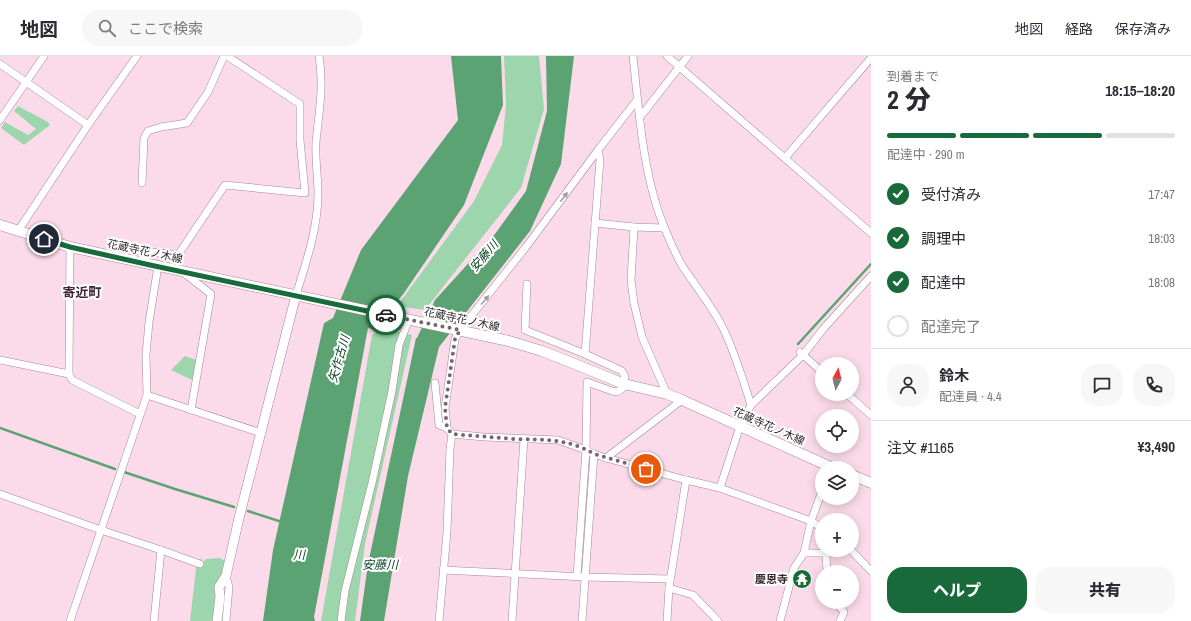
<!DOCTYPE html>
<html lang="ja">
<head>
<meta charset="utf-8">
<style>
	body { margin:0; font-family:"Archivo Narrow","Noto Sans JP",sans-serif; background:#f7f7f7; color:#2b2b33; height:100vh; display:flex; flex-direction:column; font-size:15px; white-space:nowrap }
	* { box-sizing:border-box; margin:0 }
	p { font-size:13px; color:#7c7c81 }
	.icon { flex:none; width:22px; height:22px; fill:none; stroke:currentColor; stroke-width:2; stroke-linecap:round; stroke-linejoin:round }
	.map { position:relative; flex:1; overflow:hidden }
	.side { display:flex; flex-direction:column; background:#fff; width:320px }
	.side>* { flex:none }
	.needle { width:26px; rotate:7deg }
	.tools { position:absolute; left:815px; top:301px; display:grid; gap:8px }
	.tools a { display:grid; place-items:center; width:44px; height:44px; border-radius:50%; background:#fff; box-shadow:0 2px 10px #0003; font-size:20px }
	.pin { position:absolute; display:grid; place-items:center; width:34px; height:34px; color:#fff; margin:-17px; border:2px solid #fff; border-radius:50%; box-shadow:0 1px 4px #0007 }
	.courier { position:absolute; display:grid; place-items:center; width:40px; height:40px; margin:-20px; border:3px solid #186a3b; border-radius:50%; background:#fff; color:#222; box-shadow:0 1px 5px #0007 }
	.head em { font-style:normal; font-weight:800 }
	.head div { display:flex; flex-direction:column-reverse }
	.head { display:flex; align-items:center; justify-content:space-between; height:68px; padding:0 16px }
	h1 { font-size:26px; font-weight:800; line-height:30px }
	.bar { display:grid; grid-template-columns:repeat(4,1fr); gap:6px 4px; align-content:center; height:48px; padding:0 16px }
	.bar i { height:5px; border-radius:3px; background:#e1e1e2 }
	.bar .on { background:#186a3b }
	.bar p { grid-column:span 4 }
	.line { display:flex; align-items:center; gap:10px; padding:0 16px; border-top:1px solid #e1e1e2 }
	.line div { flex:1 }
	.round { display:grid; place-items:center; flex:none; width:42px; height:42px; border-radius:16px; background:#f7f7f7 }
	ol { padding:0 16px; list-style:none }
	li { display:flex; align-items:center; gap:12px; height:44px }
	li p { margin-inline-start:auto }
	li .icon { padding:4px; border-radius:50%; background:#186a3b; color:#fff; stroke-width:4 }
	li:last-child { color:#7c7c81 }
	li i { width:22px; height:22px; border:2px solid #e1e1e2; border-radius:50% }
	.primary-button { display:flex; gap:8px; margin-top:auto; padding:8px 16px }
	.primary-button a { flex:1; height:46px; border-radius:16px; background:#186a3b; color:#fff; font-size:16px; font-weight:800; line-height:46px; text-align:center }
	.primary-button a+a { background:#f7f7f7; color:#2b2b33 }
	header { display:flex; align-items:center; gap:24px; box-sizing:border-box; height:56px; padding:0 20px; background:#fff; border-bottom:1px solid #e1e1e2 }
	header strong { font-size:19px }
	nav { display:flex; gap:22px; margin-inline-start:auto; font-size:14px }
	.search { width:280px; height:36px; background:#f7f7f7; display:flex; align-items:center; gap:10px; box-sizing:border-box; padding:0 14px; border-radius:16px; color:#7c7c81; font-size:15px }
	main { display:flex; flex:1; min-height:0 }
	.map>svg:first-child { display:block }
	.green { fill:#9dd6ad }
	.water { fill:#5ba372 }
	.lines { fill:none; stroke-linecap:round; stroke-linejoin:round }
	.stream { stroke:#5ba372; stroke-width:2.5 }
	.minor-casing { stroke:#a58794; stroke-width:8 }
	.tertiary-casing { stroke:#a58794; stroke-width:10 }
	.secondary-casing { stroke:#a58794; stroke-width:11 }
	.minor { stroke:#fff; stroke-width:7 }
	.tertiary { stroke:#fff; stroke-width:9 }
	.secondary { stroke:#fff; stroke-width:10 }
	.oneway { fill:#a39da0 }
	.done { stroke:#78656e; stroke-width:4; stroke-dasharray:0 7.2 }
	.route { stroke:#186a3b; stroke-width:5 }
	.labels { text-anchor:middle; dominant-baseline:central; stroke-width:4; stroke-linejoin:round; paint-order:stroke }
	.street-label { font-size:11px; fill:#32262b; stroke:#fff }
	.poi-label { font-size:11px; font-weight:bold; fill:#32262b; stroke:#fff; text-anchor:end }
	.water-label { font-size:12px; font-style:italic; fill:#033e1e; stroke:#fff }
	.quarter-label { font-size:13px; font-weight:bold; fill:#3e2632; stroke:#fff }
</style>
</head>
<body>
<header>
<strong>地図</strong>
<div class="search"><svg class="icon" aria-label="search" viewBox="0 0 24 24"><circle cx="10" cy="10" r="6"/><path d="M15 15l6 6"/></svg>ここで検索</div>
<nav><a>地図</a><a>経路</a><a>保存済み</a></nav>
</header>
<main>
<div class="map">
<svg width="871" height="565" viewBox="0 0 871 565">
	<rect width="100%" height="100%" fill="#fbdbe9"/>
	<g class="green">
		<polygon points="504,0 539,0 544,53 521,132 425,254 397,250 474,145 502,89 506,49"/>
		<polygon points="18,50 48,66 50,69 24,89 1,72 5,66 28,79 36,73 14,55"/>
		<polygon points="382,272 412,279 365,488 355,565 321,565 372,279"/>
		<polygon points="185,300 196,304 192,324 171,314"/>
		<polygon points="220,502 225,505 215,565 190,565 197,504 202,503 202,508 206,503"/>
	</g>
	<g class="water">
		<polygon points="451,0 501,0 503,49 464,149 404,237 375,274 368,272 314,561 315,565 263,565 273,494 324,267 333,262 361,194 458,64"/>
		<polygon points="546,0 574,0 561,108 530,175 439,291 408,420 384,565 360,565 368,508 416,282 417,282 435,244 495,178 526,135 547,55"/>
	</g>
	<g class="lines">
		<g class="stream">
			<polyline points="798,288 871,208"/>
			<polyline points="0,372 115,413"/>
			<polyline points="124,416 175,433 234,451"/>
			<polyline points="248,455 282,466"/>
		</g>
		<g class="minor-casing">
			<g id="minor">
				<path d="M633,0c6,56 10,121 32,173 5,12 11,27 18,38 14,21 29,39 40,61 12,25 20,51 28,77"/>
				<polyline points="667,0 871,177"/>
				<polyline points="0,8 88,69"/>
				<polyline points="637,44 598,94 526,191 460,274 455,283 445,352 447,372 452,378 484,381 558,384 586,394 594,398 606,402 686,424 720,432 811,465 822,472"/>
				<polyline points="640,61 688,0"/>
				<polyline points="0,64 44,0"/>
				<polyline points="785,102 871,2"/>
				<polyline points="142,127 144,82 148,75 161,71 187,67 208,36 224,0"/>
				<polyline points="595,167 634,171 664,172"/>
				<polyline points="634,171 631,224 634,247 642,281 667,338"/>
				<polyline points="18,175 88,69 137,0"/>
				<polyline points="70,191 69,318 72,324 140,358"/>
				<polyline points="142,207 149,198 152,196 178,199 225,129 305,137 300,84 300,48 227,0"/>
				<polyline points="184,217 211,238 191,354"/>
				<polyline points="527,228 525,274 585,298 622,315 625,321 623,332 617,336 612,335 587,326 586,394 577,520"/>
				<path d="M296,239c10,-32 22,-67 22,-101 0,-18 -3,-35 -2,-52 3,-31 8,-55 3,-86"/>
				<polyline points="800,296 822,316"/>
				<polyline points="585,298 600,104 598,94"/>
				<polyline points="0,304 69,318"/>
				<polyline points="435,327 439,369 447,372"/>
				<polyline points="847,338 871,359"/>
				<polyline points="147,339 261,377"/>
				<polyline points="606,402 682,344"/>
				<polyline points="686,424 669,532 693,539 718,565"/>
				<polyline points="720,432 740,370 751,349 803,299 824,272 871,220"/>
				<polyline points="0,438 101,474 161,494 200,508"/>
				<polyline points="851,494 871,515"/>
				<polyline points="804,497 826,497 827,516"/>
				<polyline points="443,514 585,521 670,523"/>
				<polyline points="226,520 229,531 226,565"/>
				<polyline points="835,546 844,556 840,565"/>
				<polyline points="70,565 147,339 146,299 149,266 158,210"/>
				<polyline points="154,565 161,494"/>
				<polyline points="341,565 345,535 372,427 392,335 399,289 409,263"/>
				<polyline points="439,565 447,476 450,393 452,378"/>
				<polyline points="512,565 524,383"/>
				<polyline points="582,565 594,398"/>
				<polyline points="667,565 669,532"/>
				<polyline points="780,565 794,512 804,497 811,465 822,435"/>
			</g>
		</g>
		<g class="tertiary-casing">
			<polyline id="tertiary" points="217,565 220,541 219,531 226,520 228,511 239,462 296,239"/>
		</g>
		<g class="secondary-casing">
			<g id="secondary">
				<polyline points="0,169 70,191 509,285 542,295 575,308 624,328 667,338 682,344 833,412"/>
				<polyline points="852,419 871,427"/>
			</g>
		</g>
		<use href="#minor" class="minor"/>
		<use href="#tertiary" class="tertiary"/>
		<use href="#secondary" class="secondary"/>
	</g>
	<defs><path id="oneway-solid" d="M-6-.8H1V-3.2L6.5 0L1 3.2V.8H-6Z"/></defs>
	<g class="oneway">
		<use href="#oneway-solid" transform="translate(564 141) rotate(-53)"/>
		<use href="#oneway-solid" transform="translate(485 244) rotate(-49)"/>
	</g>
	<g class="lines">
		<path class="done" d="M386,259l74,15 -5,9 -10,69 2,20 5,6c21,2 41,3 62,5 29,1 54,-1 80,15l52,15"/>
		<polyline class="route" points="44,183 70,191 150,209 386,259"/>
	</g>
	<defs>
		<g id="temple-disc" transform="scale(1)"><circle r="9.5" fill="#186a3b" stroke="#fff"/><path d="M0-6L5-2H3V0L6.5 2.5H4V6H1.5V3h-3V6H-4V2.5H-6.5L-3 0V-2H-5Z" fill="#fff"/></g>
	</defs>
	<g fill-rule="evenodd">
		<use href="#temple-disc" x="802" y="523"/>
	</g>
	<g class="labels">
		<g class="street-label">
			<text transform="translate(145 195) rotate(12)">花蔵寺花ノ木線</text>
			<text transform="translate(462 263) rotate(12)">花蔵寺花ノ木線</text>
			<text transform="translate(769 370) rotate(24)">花蔵寺花ノ木線</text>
		</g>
		<g class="poi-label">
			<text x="788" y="523">慶恩寺</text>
		</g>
		<g class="water-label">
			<text transform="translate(484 200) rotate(-49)">安藤川</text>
			<text transform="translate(339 303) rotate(-74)">矢作古川</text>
			<text x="299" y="499">川</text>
			<text x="380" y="509">安藤川</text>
		</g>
		<g class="quarter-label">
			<text x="82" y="236">寄近町</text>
		</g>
	</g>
</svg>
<div class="tools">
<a><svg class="needle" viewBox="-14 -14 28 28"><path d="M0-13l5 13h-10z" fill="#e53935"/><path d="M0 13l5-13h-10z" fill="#7c7c81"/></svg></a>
<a><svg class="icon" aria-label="locate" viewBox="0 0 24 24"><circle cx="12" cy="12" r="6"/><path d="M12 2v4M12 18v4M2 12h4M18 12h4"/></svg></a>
<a><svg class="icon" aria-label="layers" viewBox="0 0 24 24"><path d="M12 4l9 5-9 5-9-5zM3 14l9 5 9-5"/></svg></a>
<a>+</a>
<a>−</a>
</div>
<div class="pin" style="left:646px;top:413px;background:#ea580c"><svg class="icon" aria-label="bag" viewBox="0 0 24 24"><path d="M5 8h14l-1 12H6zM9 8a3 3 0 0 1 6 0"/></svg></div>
<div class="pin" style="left:44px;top:183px;background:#1f2937"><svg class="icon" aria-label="home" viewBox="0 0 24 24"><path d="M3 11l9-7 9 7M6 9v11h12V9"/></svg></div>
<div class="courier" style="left:386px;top:259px"><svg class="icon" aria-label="car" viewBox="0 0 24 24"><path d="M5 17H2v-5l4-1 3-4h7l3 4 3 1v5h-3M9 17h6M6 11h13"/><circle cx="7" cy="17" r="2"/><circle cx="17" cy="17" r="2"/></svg></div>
</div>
<section class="side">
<div class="head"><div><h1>2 分</h1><p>到着まで</p></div><em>18:15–18:20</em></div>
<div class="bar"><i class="on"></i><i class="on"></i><i class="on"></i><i></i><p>配達中 · 290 m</p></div>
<ol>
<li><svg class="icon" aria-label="check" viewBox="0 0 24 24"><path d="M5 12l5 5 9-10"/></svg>受付済み<p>17:47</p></li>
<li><svg class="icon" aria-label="check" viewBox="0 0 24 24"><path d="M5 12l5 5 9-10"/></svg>調理中<p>18:03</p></li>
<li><svg class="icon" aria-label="check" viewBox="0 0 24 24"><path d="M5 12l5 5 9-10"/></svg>配達中<p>18:08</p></li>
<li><i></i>配達完了</li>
</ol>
<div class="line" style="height:72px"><a class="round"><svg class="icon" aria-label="person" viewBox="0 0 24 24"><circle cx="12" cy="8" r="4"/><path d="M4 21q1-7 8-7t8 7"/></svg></a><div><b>鈴木</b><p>配達員 · 4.4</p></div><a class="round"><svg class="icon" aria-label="chat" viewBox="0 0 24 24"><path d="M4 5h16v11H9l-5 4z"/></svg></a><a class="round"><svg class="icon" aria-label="phone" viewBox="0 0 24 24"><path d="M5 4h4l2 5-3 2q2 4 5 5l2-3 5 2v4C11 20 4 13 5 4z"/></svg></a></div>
<div class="line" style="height:52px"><div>注文 #1165</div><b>¥3,490</b></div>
<div class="primary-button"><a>ヘルプ</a><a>共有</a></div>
</section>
</main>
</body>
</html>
